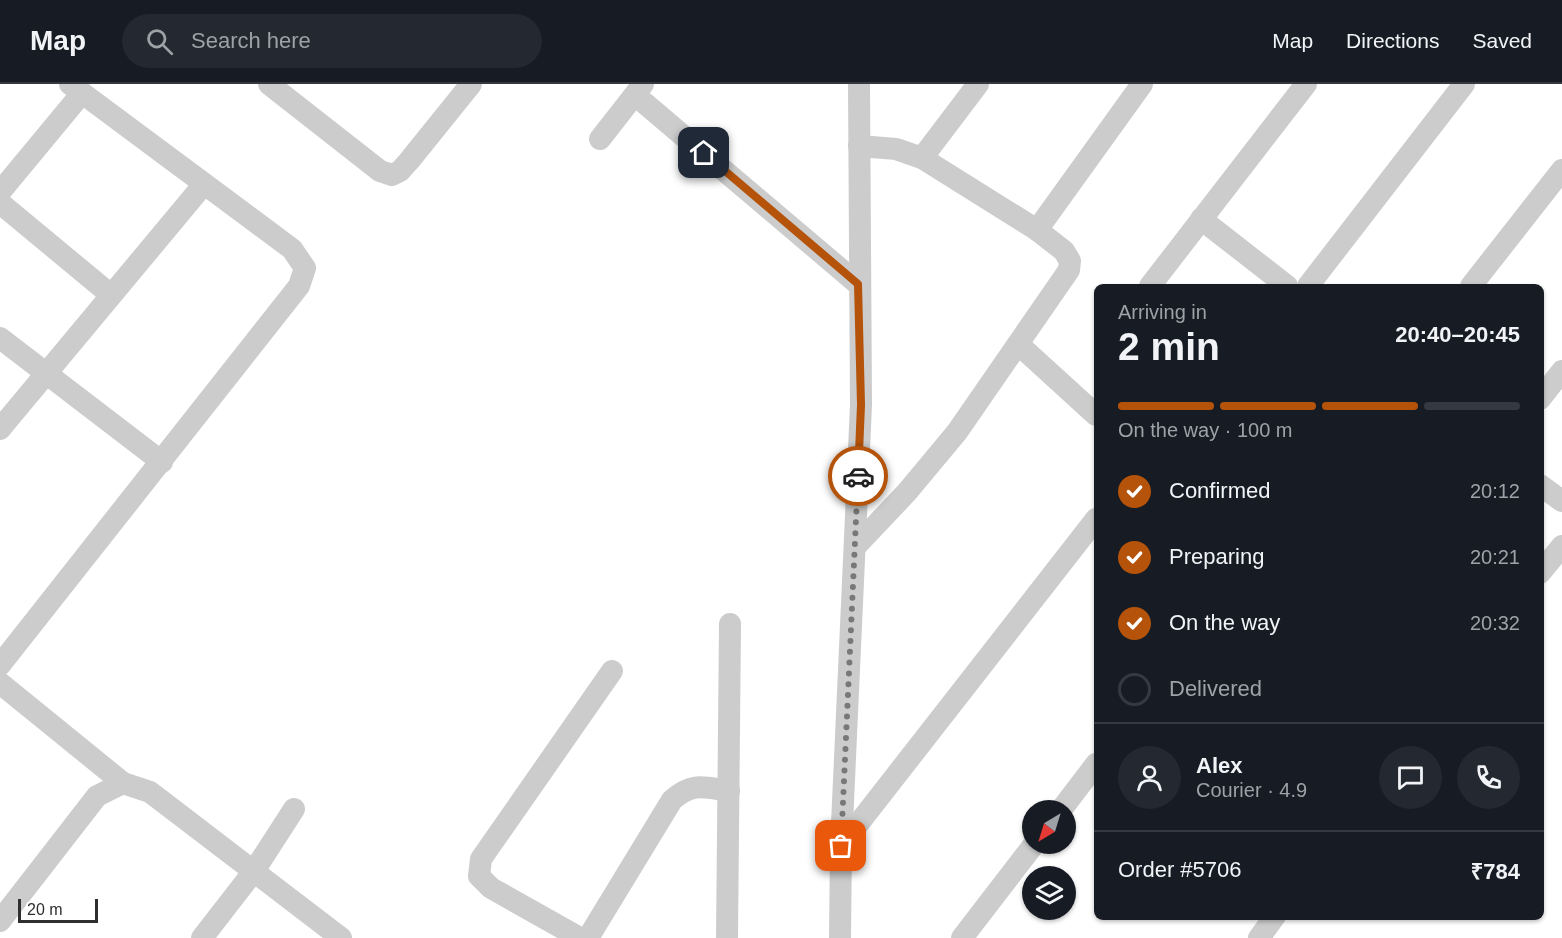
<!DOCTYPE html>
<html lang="en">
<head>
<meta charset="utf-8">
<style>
	body { margin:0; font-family:Helvetica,sans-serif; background:#242831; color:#f1f3f6; height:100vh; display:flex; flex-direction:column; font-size:22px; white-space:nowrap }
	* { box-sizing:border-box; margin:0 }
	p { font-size:20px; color:#9ea1a6 }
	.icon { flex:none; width:33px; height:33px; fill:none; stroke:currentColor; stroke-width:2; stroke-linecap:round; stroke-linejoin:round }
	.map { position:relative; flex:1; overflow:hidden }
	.panel { position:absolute; left:1094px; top:200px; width:450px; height:636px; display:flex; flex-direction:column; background:#171b24; border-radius:9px; box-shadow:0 2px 4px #0004 }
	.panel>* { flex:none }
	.needle { width:39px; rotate:218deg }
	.controls { position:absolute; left:1022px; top:716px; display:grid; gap:12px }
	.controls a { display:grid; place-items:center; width:54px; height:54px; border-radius:50%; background:#171b24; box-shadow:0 2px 4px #0004; font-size:30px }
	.scale { position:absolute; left:18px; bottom:15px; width:80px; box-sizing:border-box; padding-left:6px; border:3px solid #2f2f2f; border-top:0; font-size:16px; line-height:21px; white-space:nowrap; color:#2f2f2f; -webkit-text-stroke:4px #fff; paint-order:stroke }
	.pin { position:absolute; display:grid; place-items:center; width:51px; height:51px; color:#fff; margin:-26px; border-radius:12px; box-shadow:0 3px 9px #0006 }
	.courier { position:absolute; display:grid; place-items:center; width:60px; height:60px; margin:-30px; border:4px solid #b45309; border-radius:50%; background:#fff; color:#222; box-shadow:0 2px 8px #0007 }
	.summary em { font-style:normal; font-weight:700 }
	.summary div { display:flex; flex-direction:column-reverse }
	.summary { display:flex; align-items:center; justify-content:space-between; height:102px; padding:0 24px }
	h1 { font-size:39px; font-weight:700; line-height:45px }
	.bar { display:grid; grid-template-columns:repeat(4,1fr); gap:9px 6px; align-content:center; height:72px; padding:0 24px }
	.bar i { height:8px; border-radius:4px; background:#363941 }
	.bar .current { background:#b45309 }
	.bar p { grid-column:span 4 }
	.line { display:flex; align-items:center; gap:15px; padding:0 24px; border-top:2px solid #363941 }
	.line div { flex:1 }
	.round { display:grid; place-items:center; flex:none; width:63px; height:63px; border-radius:32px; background:#242831 }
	ol { padding:0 24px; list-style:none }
	li { display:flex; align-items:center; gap:18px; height:66px }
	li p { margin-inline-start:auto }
	li .icon { padding:6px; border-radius:50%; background:#b45309; color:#fff; stroke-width:4 }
	li:last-child { color:#9ea1a6 }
	li i { width:33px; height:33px; border:3px solid #363941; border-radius:50% }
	header { display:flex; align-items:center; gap:36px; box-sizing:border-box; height:84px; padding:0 30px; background:#171b24; border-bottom:2px solid #363941 }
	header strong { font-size:28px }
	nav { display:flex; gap:33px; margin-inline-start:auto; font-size:21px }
	.search { width:420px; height:54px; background:#242831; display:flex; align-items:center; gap:15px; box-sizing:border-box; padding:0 21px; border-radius:33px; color:#9ea1a6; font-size:22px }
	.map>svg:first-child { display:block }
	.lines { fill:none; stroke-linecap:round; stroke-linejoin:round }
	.minor { stroke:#ccc; stroke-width:22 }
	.done { stroke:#787878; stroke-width:6; stroke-dasharray:0 10.8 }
	.route { stroke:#b45309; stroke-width:8 }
</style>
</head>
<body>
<header>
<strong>Map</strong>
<div class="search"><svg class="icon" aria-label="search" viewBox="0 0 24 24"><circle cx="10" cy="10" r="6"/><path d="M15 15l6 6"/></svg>Search here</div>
<nav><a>Map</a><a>Directions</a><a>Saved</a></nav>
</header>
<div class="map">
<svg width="1562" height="854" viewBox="0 0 1562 854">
	<rect width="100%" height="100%" fill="#fff"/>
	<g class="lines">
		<g class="minor">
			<polyline points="269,0 380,87 392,91 400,87 409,77 471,0"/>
			<polyline points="635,11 858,200"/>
			<polyline points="600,55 643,0"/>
			<polyline points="859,62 896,65 922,74 1037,146"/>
			<polyline points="922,74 978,0"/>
			<polyline points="0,108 82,9"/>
			<polyline points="0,119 111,211"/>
			<polyline points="1201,135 1287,202"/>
			<polyline points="1150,202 1306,0"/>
			<polyline points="1308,202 1464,0"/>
			<polyline points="1471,202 1562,86"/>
			<polyline points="0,254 162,378"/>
			<polyline points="1018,260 1096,331"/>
			<polyline points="1540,315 1562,287"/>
			<polyline points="0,345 204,100"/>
			<polyline points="1540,401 1562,417"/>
			<polyline points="856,462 907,408 957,348 1069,186 1070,177 1064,167 1037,146 1142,0"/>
			<polyline points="1540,489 1562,462"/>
			<polyline points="0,581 299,202 305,184 292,165 70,0"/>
			<polyline points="0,599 123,699"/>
			<polyline points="1061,726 1096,680"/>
			<polyline points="841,762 1096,435"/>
			<polyline points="0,837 97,712 123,699 150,708 341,854"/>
			<polyline points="202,854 254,787 294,725"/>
			<polyline points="580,854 491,804 479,792 481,775 612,587"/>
			<path d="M588,854l84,-138c21,-18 31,-13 57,-9"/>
			<polyline points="727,854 730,540"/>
			<polyline points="840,854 841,762 861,321 859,0"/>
			<polyline points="962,854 1035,759"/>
			<polyline points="1259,854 1275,832"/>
		</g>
	</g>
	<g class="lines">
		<polyline class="done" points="841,762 858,392"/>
		<polyline class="route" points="704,69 858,200 861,321 858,392"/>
	</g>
</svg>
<div class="controls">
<a><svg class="needle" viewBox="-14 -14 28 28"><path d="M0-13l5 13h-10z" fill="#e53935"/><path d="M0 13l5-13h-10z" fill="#9ea1a6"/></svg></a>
<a><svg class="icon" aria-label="layers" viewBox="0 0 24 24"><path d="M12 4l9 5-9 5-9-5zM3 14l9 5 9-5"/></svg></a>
</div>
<div class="scale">20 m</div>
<div class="pin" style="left:841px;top:762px;background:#ea580c"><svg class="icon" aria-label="bag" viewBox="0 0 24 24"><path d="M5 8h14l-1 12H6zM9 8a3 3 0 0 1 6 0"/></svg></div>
<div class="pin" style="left:704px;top:69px;background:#1f2937"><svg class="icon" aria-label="home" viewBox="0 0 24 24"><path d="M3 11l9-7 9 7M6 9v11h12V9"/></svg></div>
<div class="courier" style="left:858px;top:392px"><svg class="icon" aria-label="car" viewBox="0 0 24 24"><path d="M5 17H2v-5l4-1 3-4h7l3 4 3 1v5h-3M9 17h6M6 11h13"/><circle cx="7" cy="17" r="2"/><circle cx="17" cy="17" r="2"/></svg></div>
<section class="panel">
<div class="summary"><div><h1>2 min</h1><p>Arriving in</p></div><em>20:40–20:45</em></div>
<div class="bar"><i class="current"></i><i class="current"></i><i class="current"></i><i></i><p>On the way · 100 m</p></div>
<ol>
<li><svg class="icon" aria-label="check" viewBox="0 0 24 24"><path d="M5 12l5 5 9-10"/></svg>Confirmed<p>20:12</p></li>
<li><svg class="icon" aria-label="check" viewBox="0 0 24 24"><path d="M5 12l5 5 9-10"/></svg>Preparing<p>20:21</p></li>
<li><svg class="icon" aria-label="check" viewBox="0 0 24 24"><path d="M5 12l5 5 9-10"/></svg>On the way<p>20:32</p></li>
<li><i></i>Delivered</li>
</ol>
<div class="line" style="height:108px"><a class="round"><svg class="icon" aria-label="person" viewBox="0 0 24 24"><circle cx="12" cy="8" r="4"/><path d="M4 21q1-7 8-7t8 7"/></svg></a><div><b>Alex</b><p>Courier · 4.9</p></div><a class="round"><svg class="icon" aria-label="chat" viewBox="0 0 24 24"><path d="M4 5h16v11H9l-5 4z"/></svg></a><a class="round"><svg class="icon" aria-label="phone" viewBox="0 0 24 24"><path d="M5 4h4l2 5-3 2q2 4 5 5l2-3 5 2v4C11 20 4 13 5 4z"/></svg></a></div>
<div class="line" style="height:78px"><div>Order #5706</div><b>₹784</b></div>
</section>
</div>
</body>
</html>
